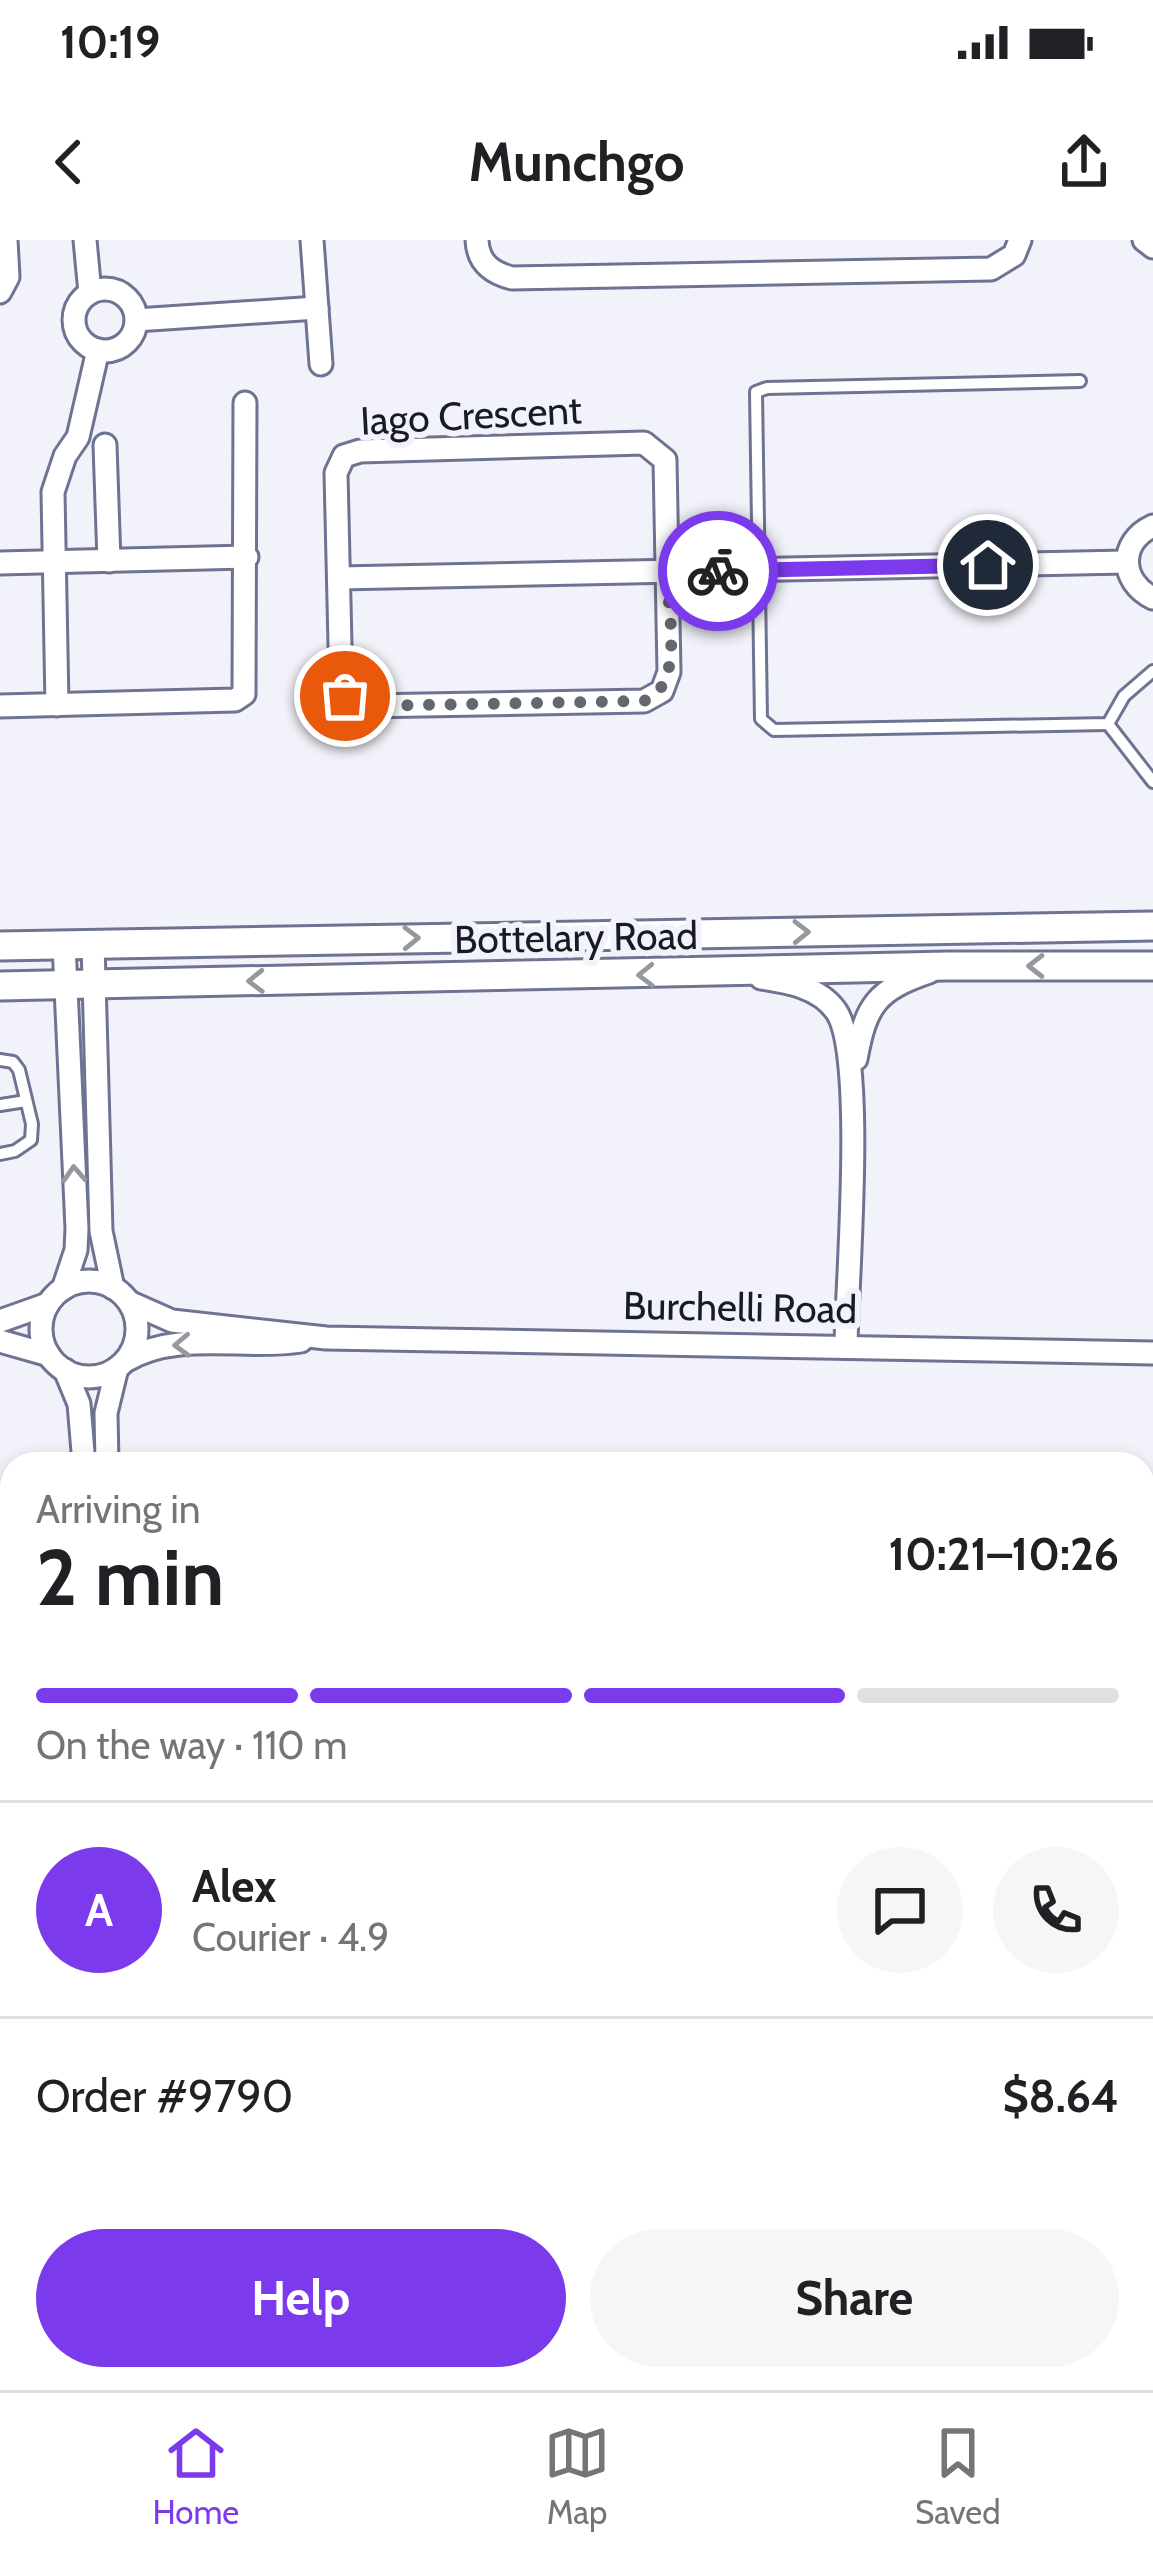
<!DOCTYPE html>
<html lang="en">
<head>
<meta charset="utf-8">
<style>
	body { margin:0; font-family:Cabin,sans-serif; background:#f6f6f6; color:#202124; height:100vh; display:flex; flex-direction:column; font-size:45px; white-space:nowrap }
	* { box-sizing:border-box; margin:0 }
	p { font-size:39px; color:#757577 }
	.icon { flex:none; width:66px; height:66px; fill:none; stroke:currentColor; stroke-width:2; stroke-linecap:round; stroke-linejoin:round }
	.map { position:relative; flex:1; overflow:hidden }
	.sheet { position:absolute; left:0px; top:1212px; width:1155px; height:939px; display:flex; flex-direction:column; background:#fff; border-radius:36px 36px 0 0; box-shadow:0 6px 18px #0003 }
	.sheet>* { flex:none }
	.pin { position:absolute; display:grid; place-items:center; width:102px; height:102px; color:#fff; margin:-51px; border:6px solid #fff; border-radius:50%; box-shadow:0 3px 12px #0007 }
	.courier { position:absolute; display:grid; place-items:center; width:120px; height:120px; margin:-60px; border:9px solid #7c3aed; border-radius:50%; background:#fff; color:#222; box-shadow:0 3px 15px #0007 }
	.summary em { font-style:normal; font-weight:700 }
	.summary div { display:flex; flex-direction:column-reverse }
	.summary { display:flex; align-items:center; justify-content:space-between; height:204px; padding:0 36px }
	h1 { font-size:78px; font-weight:700; line-height:90px }
	.bar { display:grid; grid-template-columns:repeat(4,1fr); gap:18px 12px; align-content:center; height:144px; padding:0 36px }
	.bar i { height:15px; border-radius:9px; background:#e0e0e0 }
	.bar .active { background:#7c3aed }
	.bar p { grid-column:span 4 }
	.line { display:flex; align-items:center; gap:30px; padding:0 36px; border-top:3px solid #e0e0e0 }
	.line div { flex:1 }
	.round { display:grid; place-items:center; flex:none; width:126px; height:126px; border-radius:63px; background:#f6f6f6 }
	.primary-button { display:flex; gap:24px; margin-top:auto; padding:24px 36px }
	.primary-button a { flex:1; height:138px; border-radius:72px; background:#7c3aed; color:#fff; font-size:48px; font-weight:700; line-height:138px; text-align:center }
	.primary-button a+a { background:#f6f6f6; color:#202124 }
	.status { display:flex; justify-content:space-between; align-items:center; height:84px; padding:0 60px; background:#fff; direction:ltr }
	.status svg { height:33px; fill:currentColor }
	header { display:flex; justify-content:space-between; align-items:center; height:156px; padding:0 36px; background:#fff; font-size:54px; font-weight:700 }
	.menu { display:flex; justify-content:space-around; align-items:center; height:168px; border-top:3px solid #e0e0e0; background:#fff; font-size:33px; color:#757577 }
	.menu a { display:grid; justify-items:center; gap:6px }
	.menu .active { color:#7c3aed }
	.map>svg:first-child { display:block }
	.lines { fill:none; stroke-linecap:round; stroke-linejoin:round }
	.lane-casing { stroke:#6e7392; stroke-width:16 }
	.street-casing { stroke:#6e7392; stroke-width:27 }
	.secondary-casing { stroke:#6e7392; stroke-width:33 }
	.lane { stroke:#fff; stroke-width:10 }
	.street { stroke:#fff; stroke-width:21 }
	.secondary { stroke:#fff; stroke-width:27 }
	.oneway { stroke:#97989d }
	.done { stroke:#646670; stroke-width:12; stroke-dasharray:0 21.6 }
	.route { stroke:#7c3aed; stroke-width:15 }
	.labels { text-anchor:middle; dominant-baseline:central; stroke-width:12; stroke-linejoin:round; paint-order:stroke }
	.street-label { font-size:39px; fill:#181a26; stroke:#f2f3fa }
</style>
</head>
<body>
<div class="status"><b>10:19</b><svg viewBox="0 0 49 12"><path d="M0 12V9h3v3zM5 12V6h3v6zM10 12V3h3v9zM15 12V0h3v12zM26 1h20v11H26zM47 4h2v5h-2z"/></svg></div>
<header><svg class="icon" aria-label="back" viewBox="0 0 24 24"><path d="M15 5l-7 7 7 7"/></svg>Munchgo<svg class="icon" aria-label="share" viewBox="0 0 24 24"><path d="M12 15V3M7 8l5-5 5 5M5 13v7h14v-7"/></svg></header>
<div class="map">
<svg width="1153" height="2150" viewBox="0 0 1153 2150">
	<rect width="100%" height="100%" fill="#f2f3fa"/>
	<g class="lines">
		<g class="lane-casing">
			<g id="lane">
				<polyline points="1080,141 767,148 756,152 761,479 774,490 1108,484 1124,456 1153,431"/>
				<polyline points="1108,484 1153,542"/>
				<polyline points="0,820 13,822 19,830 32,884 31,900 15,911 0,914"/>
				<polyline points="0,865 26,861"/>
			</g>
		</g>
		<g class="street-casing">
			<g id="street">
				<polyline points="85,0 90,53"/>
				<polyline points="312,0 321,124"/>
				<path d="M477,0c1,23 15,33 35,38l479,-9 23,-14 6,-15"/>
				<polyline points="1144,0 1153,7"/>
				<circle cx="105" cy="80" r="31"/>
				<polyline points="0,52 8,37 6,0"/>
				<polyline points="136,80 317,68"/>
				<polygon points="644,203 665,220 669,432 662,451 644,461 365,466 351,462 341,448 336,233 344,216 360,211"/>
				<polyline points="105,205 109,321"/>
				<path d="M1153,286c-35,16 -33,56 0,72"/>
				<polyline points="0,323 247,317"/>
				<polyline points="339,338 1126,322"/>
				<polyline points="57,465 53,252 65,216 78,197 98,110"/>
				<polyline points="0,466 235,460 244,454 245,163"/>
				<polyline points="93,704 101,991 113,1048"/>
				<path d="M761,738c27,4 58,9 75,33 30,43 11,270 10,333"/>
				<path d="M856,819c10,-54 20,-69 73,-87"/>
				<circle cx="89" cy="1089" r="48"/>
				<polyline points="63,1049 76,1010 77,989 64,704"/>
				<polyline points="129,1062 172,1081 326,1098 1153,1113"/>
				<polyline points="0,1081 48,1064"/>
				<polyline points="0,1101 49,1115"/>
				<path d="M127,1120c52,-30 116,-10 174,-19"/>
				<polyline points="65,1130 79,1164 84,1224"/>
				<polyline points="107,1224 106,1173 117,1128"/>
				<polyline points="0,1577 12,1575"/>
				<polyline points="0,1594 12,1594"/>
				<polyline points="1143,2016 1153,2016"/>
				<polyline points="1143,2041 1153,2041"/>
			</g>
		</g>
		<g class="secondary-casing">
			<g id="secondary">
				<polyline points="0,706 1153,686"/>
				<polyline points="0,746 948,726 1153,726"/>
			</g>
		</g>
		<use href="#lane" class="lane"/>
		<use href="#street" class="street"/>
		<use href="#secondary" class="secondary"/>
	</g>
	<defs><path id="oneway-chevron" d="M-2-3.5L2.5 0L-2 3.5" fill="none" stroke-width="1.6" stroke-linecap="round" stroke-linejoin="round" transform="scale(3)"/></defs>
	<g class="oneway">
		<use href="#oneway-chevron" transform="translate(801 692) rotate(-1)"/>
		<use href="#oneway-chevron" transform="translate(411 698) rotate(-1)"/>
		<use href="#oneway-chevron" transform="translate(1036 726) rotate(-180)"/>
		<use href="#oneway-chevron" transform="translate(646 735) rotate(179)"/>
		<use href="#oneway-chevron" transform="translate(256 741) rotate(179)"/>
		<use href="#oneway-chevron" transform="translate(74 934) rotate(-93)"/>
		<use href="#oneway-chevron" transform="translate(182 1105) rotate(178)"/>
	</g>
	<g class="lines">
		<path class="done" d="M345,456l20,10 279,-5c42,-16 23,-92 23,-129l51,-1"/>
		<polyline class="route" points="718,331 988,325"/>
	</g>
	<g class="labels">
		<g class="street-label">
			<text transform="translate(471 175) rotate(-3)">Iago Crescent</text>
			<text transform="translate(576 697) rotate(-1)">Bottelary Road</text>
			<text transform="translate(740 1067) rotate(1)">Burchelli Road</text>
		</g>
	</g>
</svg>
<div class="pin" style="left:345px;top:456px;background:#ea580c"><svg class="icon" aria-label="bag" viewBox="0 0 24 24"><path d="M5 8h14l-1 12H6zM9 8a3 3 0 0 1 6 0"/></svg></div>
<div class="pin" style="left:988px;top:325px;background:#1f2937"><svg class="icon" aria-label="home" viewBox="0 0 24 24"><path d="M3 11l9-7 9 7M6 9v11h12V9"/></svg></div>
<div class="courier" style="left:718px;top:331px"><svg class="icon" aria-label="bike" viewBox="0 0 24 24"><circle cx="6" cy="16" r="4"/><circle cx="18" cy="16" r="4"/><path d="M6 16l4-8h5l3 8M10 8l3 8H6M13 5h3"/></svg></div>
<section class="sheet">
<div class="summary"><div><h1>2 min</h1><p>Arriving in</p></div><em>10:21–10:26</em></div>
<div class="bar"><i class="active"></i><i class="active"></i><i class="active"></i><i></i><p>On the way · 110 m</p></div>
<div class="line" style="height:216px"><b class="round" style="background:#7c3aed;color:#fff">A</b><div><b>Alex</b><p>Courier · 4.9</p></div><a class="round"><svg class="icon" aria-label="chat" viewBox="0 0 24 24"><path d="M4 5h16v11H9l-5 4z"/></svg></a><a class="round"><svg class="icon" aria-label="phone" viewBox="0 0 24 24"><path d="M5 4h4l2 5-3 2q2 4 5 5l2-3 5 2v4C11 20 4 13 5 4z"/></svg></a></div>
<div class="line" style="height:156px"><div>Order #9790</div><b>$8.64</b></div>
<div class="primary-button"><a>Help</a><a>Share</a></div>
</section>
</div>
<nav class="menu">
<a class="active"><svg class="icon" aria-label="home" viewBox="0 0 24 24"><path d="M3 11l9-7 9 7M6 9v11h12V9"/></svg>Home</a>
<a><svg class="icon" aria-label="map" viewBox="0 0 24 24"><path d="M3 6l6-2 6 2 6-2v14l-6 2-6-2-6 2zM9 4v14M15 6v14"/></svg>Map</a>
<a><svg class="icon" aria-label="saved" viewBox="0 0 24 24"><path d="M7 4h10v16l-5-4-5 4z"/></svg>Saved</a>
</nav>
</body>
</html>
